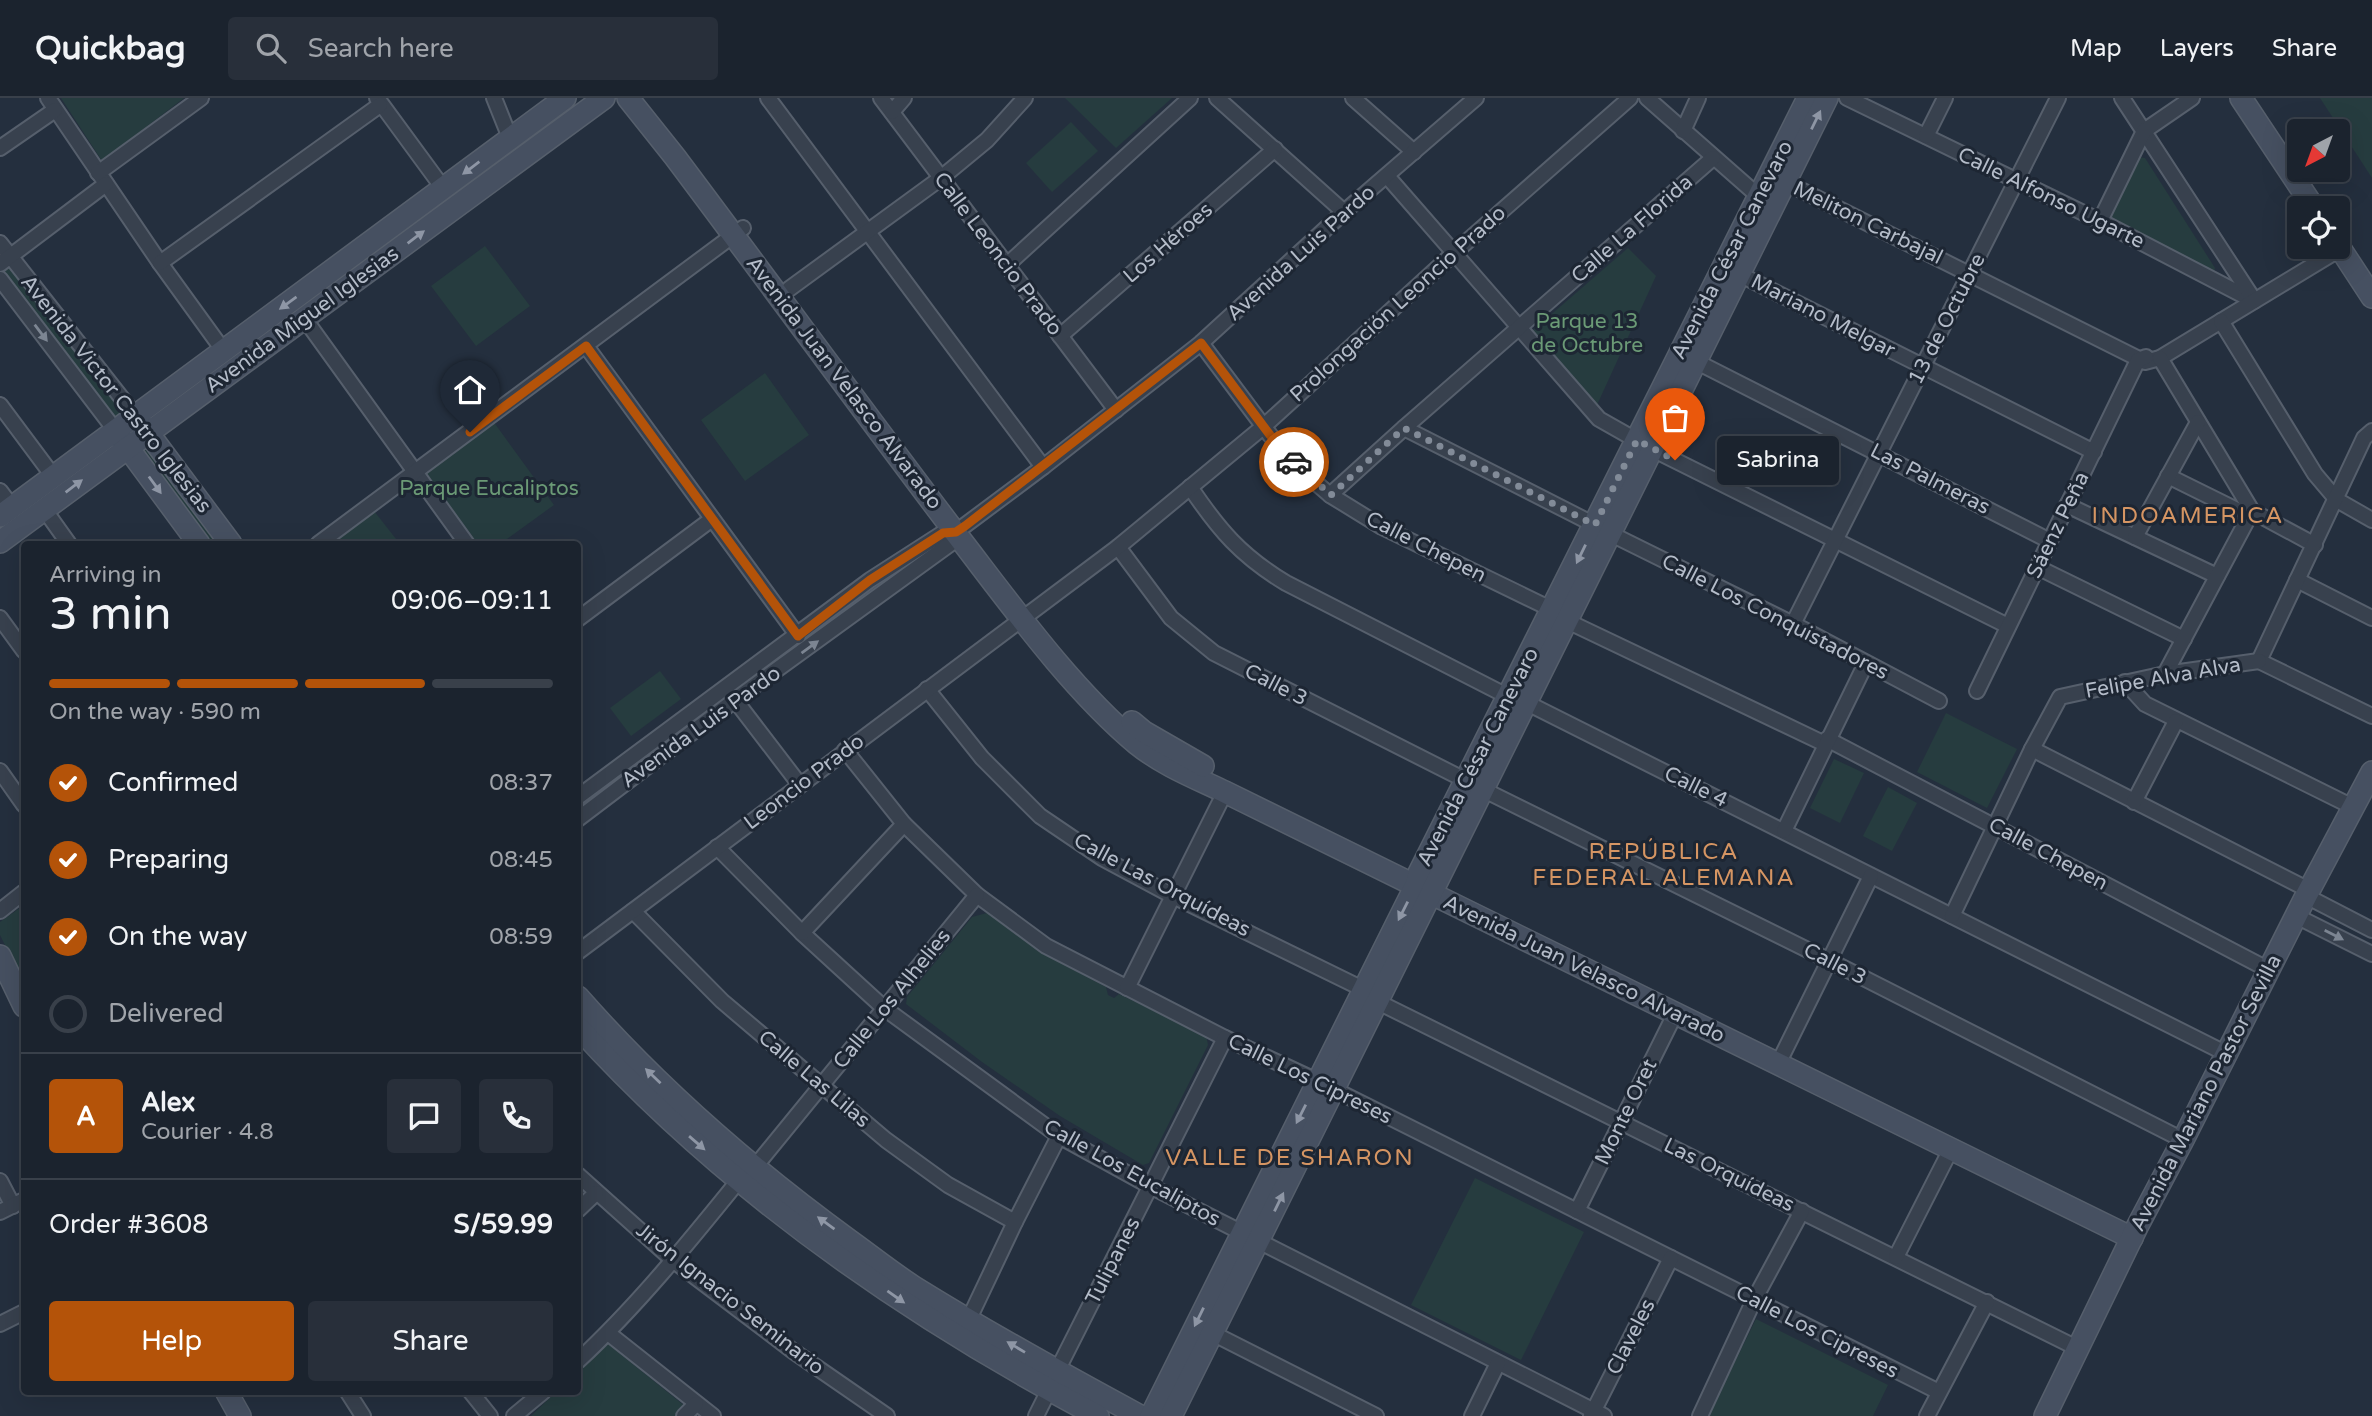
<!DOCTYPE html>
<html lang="en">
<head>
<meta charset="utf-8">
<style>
	body { margin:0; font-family:"Varela Round",sans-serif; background:#282f3a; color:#f1f3f6; height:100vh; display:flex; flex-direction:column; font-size:26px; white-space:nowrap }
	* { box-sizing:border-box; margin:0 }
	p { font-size:23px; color:#a0a4aa }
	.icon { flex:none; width:38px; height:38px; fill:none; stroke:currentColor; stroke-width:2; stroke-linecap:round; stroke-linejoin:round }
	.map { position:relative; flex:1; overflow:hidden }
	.side { position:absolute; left:21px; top:443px; width:560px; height:854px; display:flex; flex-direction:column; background:#1b232e; border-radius:7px; box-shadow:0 7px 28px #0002,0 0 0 2px #39404a }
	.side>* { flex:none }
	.needle { width:46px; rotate:221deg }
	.buttons { position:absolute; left:2287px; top:21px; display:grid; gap:14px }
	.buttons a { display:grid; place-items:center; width:63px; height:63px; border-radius:7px; background:#1b232e; box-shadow:0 7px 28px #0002,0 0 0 2px #39404a; font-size:35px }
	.pin { position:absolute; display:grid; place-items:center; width:60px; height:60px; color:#fff; margin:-72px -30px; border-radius:50% 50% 50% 0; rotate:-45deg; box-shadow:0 0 7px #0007 }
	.pin .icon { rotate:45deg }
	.courier { position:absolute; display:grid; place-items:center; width:70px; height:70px; margin:-35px; border:5px solid #b45309; border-radius:50%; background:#fff; color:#222; box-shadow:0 2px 9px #0007 }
	.bubble { position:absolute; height:49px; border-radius:7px; background:#1b232e; box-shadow:0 7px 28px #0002,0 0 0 2px #39404a; font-size:23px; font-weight:600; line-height:49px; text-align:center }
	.overview em { font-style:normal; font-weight:600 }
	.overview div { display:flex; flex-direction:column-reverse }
	.overview { display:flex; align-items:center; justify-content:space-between; height:119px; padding:0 28px }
	h1 { font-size:46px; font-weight:600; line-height:52px }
	.bar { display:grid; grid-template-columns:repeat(4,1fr); gap:10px 7px; align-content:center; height:84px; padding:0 28px }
	.bar i { height:9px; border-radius:5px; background:#39404a }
	.bar .selected { background:#b45309 }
	.bar p { grid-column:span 4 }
	.line { display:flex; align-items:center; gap:18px; padding:0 28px; border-top:2px solid #39404a }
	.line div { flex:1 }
	.round { display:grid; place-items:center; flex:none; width:74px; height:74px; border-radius:7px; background:#282f3a }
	ol { padding:0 28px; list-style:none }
	li { display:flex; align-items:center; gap:21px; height:77px }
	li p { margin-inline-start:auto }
	li .icon { padding:7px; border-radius:50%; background:#b45309; color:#fff; stroke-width:4 }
	li:last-child { color:#a0a4aa }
	li i { width:38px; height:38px; border:4px solid #39404a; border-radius:50% }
	.action { display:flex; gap:14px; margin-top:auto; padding:14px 28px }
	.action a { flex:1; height:80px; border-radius:7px; background:#b45309; color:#fff; font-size:28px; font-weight:600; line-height:80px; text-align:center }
	.action a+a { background:#282f3a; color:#f1f3f6 }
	header { display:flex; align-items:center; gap:42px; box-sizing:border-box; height:98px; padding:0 35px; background:#1b232e; border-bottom:2px solid #39404a }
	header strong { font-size:33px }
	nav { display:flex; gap:38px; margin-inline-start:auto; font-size:24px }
	.search { width:490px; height:63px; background:#282f3a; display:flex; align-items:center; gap:18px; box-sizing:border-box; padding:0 24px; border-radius:7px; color:#a0a4aa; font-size:26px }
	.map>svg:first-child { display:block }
	.green { fill:#263c3f }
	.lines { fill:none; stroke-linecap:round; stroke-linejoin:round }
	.street-casing { stroke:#565f6c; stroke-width:18 }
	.secondary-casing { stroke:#565f6c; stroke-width:24 }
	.street { stroke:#38414e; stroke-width:14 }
	.secondary { stroke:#465061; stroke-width:21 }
	.oneway { fill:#8e96a5 }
	.oneway2 { fill:#7c8592 }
	.done { stroke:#828b98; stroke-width:7; stroke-dasharray:0 12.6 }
	.route { stroke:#b45309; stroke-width:9 }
	.labels { text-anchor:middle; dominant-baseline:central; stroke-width:6; stroke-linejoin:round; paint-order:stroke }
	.street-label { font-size:21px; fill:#b4bcc9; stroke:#1d2633 }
	.park-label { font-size:21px; fill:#6b9a76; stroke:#1d2633 }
	.neighbourhood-label { font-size:23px; letter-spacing:2px; fill:#d59563; stroke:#1d2633 }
</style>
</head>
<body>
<header>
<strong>Quickbag</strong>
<div class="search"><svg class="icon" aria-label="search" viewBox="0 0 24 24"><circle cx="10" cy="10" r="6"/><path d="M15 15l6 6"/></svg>Search here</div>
<nav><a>Map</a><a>Layers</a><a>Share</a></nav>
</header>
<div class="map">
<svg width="2372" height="1318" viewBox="0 0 2372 1318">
	<rect width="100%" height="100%" fill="#242f3e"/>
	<g class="green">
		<polygon points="61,0 184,0 102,63"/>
		<polygon points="1065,0 1172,0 1116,50"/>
		<polygon points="2320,0 2372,0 2372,80"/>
		<polygon points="1071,24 1098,53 1052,94 1026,65"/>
		<polygon points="2138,59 2145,60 2215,170 2214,174 2109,122 2107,116"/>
		<polygon points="485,148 530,208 476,248 431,188"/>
		<polygon points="1628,150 1656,178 1597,307 1532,233"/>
		<polygon points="0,154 126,317 117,325 0,173"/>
		<polygon points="765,275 809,337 745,383 701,322"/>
		<polygon points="493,323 554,407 500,446 478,446 424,373"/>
		<polygon points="148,345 224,446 207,446 138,354"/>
		<polygon points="374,413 400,446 330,446 331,446"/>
		<polygon points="660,573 681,601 631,638 610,610"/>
		<polygon points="1946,615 2017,651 1987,710 1917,674"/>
		<polygon points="1834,661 1864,675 1840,725 1810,710"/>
		<polygon points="1888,689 1917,705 1892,753 1863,738"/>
		<polygon points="24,807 24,886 0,837 0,824"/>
		<polygon points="987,815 1044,856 1106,889 1108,897 1114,900 1119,896 1206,937 1208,947 1149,1065 1143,1067 1060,1018 982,964 906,906 907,899 972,819"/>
		<polygon points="1475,1080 1584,1134 1521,1262 1411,1207"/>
		<polygon points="1756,1221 1888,1287 1873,1318 1708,1318"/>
		<polygon points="608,1246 686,1309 678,1318 531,1318 557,1293 578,1293 578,1274"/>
	</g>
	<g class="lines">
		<g class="street-casing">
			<g id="street">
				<polyline points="48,0 160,165 223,252"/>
				<polyline points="377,0 443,90"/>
				<polyline points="494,0 510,40"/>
				<polyline points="768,0 1043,369"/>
				<polyline points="881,0 1116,312"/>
				<polyline points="1217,0 1344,114"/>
				<polyline points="1353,0 1414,54"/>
				<polyline points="1647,0 1764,103"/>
				<polyline points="1847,0 2100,123 2254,203"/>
				<polyline points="2122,0 2254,202"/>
				<polyline points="892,14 904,0"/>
				<polyline points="1683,33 1698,0"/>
				<polyline points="1926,38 1945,0"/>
				<polyline points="0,50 55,12"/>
				<polyline points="98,75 201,0"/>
				<polyline points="1387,78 1599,321 1652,351 2008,528"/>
				<polyline points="1785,84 2145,264 2160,260 2340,151"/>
				<polyline points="2100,123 2144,33 2192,0"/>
				<polyline points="0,145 135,317"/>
				<polyline points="160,165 380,7"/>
				<polyline points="0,166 106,86"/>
				<polyline points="1007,167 1190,0"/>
				<polyline points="1739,176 2094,354"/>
				<polyline points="0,181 115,332"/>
				<polyline points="789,191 941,80 987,42 1025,0"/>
				<polyline points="304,220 467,446"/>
				<polyline points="2221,223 2315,376 2337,402 2372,422"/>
				<polyline points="1060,238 1275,51"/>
				<polyline points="1201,245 1270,337 1302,373 1330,397 1382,429 1553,512"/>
				<polyline points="586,248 798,538"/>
				<polyline points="2160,260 2252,413 2315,447"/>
				<polyline points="1697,264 2050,443"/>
				<polyline points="0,307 53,378"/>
				<polyline points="1404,330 1595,427"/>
				<polyline points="2168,378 2249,418"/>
				<path d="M1190,389c29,43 51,69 96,96l223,114 18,6 700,351"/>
				<polyline points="0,393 12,409"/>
				<polyline points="1330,397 1404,330 1713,60"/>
				<polyline points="2067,407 2217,478"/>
				<polyline points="44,411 69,446"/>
				<polyline points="1611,436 1793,526 1939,603"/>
				<polyline points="2135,439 2198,324"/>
				<polyline points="318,446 743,130"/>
				<polyline points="1118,449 1171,520 1214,555 1467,683"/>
				<polyline points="2037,469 2184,541"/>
				<polyline points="2297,482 2372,520"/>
				<polyline points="0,520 24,553"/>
				<polyline points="578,521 712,421"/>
				<polyline points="1567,523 1825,646"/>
				<polyline points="1793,526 2058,0"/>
				<polyline points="2259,563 2364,340 2372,333"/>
				<polyline points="2259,563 2372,618"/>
				<polyline points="2165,576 2252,413"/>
				<polyline points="2125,584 2145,606 2353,709"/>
				<polyline points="927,591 982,660 1040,718 1102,760 1173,798 1363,891"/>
				<polyline points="1977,593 2138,262 2146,259"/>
				<polyline points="735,602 800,687"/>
				<polyline points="1827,641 2269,872"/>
				<polyline points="2032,651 2309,792"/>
				<polyline points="845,652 904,726 977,797 1046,848 1225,940 1317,983 1939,1294"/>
				<polyline points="0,673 24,707"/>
				<polyline points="1484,692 1830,863 2183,1042"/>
				<polyline points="578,699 870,482 943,435 956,434 1043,369 1201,245 1344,114 1476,0"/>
				<polyline points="2134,704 2176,623"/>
				<polyline points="578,721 735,602 950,446 956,434"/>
				<polyline points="1784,733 1866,565"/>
				<polyline points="717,749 802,835 884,910 1059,1038 1150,1088 1604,1318"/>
				<polyline points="2306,798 2372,832"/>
				<polyline points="0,813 24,794"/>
				<polyline points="633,813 722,903 886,1042 948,1087 1015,1124"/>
				<polyline points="1952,818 2032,651 2060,599 2165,576 2259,563"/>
				<polyline points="2296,818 2372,856"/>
				<polyline points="802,835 904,726"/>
				<polyline points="578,854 1118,449 1263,329 1454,155 1630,0"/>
				<polyline points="1127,890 1225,694"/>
				<polyline points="1378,904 2079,1251"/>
				<polyline points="1778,966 1871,778"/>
				<polyline points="754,1070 977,797"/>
				<polyline points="578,1077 674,1163 793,1253 887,1318"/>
				<polyline points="0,1083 13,1108"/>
				<polyline points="578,1112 596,1095"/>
				<polyline points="1577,1113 1675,916"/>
				<polyline points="0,1114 24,1102"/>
				<polyline points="1896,1159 1951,1051"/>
				<polyline points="969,1221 1015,1124 1059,1038"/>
				<polyline points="0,1226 24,1214"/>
				<polyline points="608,1235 713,1318"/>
				<polyline points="1212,1235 1376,1318"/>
				<path d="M578,1263c59,-55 110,-118 161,-181"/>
				<polyline points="1057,1273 1225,940"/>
				<polyline points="347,1293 363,1318"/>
				<polyline points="470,1293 490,1318"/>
				<polyline points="514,1318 544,1293"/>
				<polyline points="684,1318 696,1306"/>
				<polyline points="1036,1318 1049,1292"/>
				<polyline points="1472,1318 1498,1265"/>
				<polyline points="1591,1318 1671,1160"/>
				<polyline points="1700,1318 1754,1202 1802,1113"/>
				<polyline points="1927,1318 1987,1204"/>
			</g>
		</g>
		<g class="secondary-casing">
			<g id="secondary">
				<path d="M628,0l47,59c93,124 185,250 279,374 55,71 115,156 183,213 26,21 59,34 88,48l907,446"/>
				<polyline points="2241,0 2314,110"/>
				<polyline points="2338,147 2372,199"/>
				<polyline points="140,324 231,446"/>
				<polyline points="120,339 199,446"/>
				<polyline points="0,418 565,0"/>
				<polyline points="0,444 604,0"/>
				<polyline points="1132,624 1144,634 1203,668"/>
				<polyline points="0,858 24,908"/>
				<path d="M578,899c81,92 173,172 272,244 21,15 42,32 64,46 74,46 150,88 226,129"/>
				<path d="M578,929c146,161 328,288 520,389"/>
				<polyline points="226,1293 240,1318"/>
				<polyline points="1151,1318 1416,787 1419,775 1808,0"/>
				<polyline points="1171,1318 1827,0"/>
				<polyline points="2045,1318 2137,1129 2183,1042 2306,798 2372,674"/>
			</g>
		</g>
		<use href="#street" class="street"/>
		<use href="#secondary" class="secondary"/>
	</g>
	<defs><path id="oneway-solid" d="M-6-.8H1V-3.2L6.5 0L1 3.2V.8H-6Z" transform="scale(1.75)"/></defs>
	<g class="oneway">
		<use href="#oneway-solid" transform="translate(1816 22) rotate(-64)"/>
		<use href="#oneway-solid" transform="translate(471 70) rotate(143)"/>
		<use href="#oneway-solid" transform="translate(416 139) rotate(-37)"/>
		<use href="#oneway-solid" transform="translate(288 205) rotate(144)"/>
		<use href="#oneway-solid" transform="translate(155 387) rotate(54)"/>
		<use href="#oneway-solid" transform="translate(74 388) rotate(-37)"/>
		<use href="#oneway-solid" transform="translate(1581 456) rotate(116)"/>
		<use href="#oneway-solid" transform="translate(1403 813) rotate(117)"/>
		<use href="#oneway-solid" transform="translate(653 978) rotate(-136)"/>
		<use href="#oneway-solid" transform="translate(1301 1016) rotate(117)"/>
		<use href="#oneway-solid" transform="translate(697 1045) rotate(41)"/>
		<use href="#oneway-solid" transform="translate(1279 1104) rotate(-64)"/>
		<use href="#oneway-solid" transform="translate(826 1125) rotate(-144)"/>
		<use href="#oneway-solid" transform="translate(896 1199) rotate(35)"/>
		<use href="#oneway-solid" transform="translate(1199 1219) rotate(116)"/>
		<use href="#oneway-solid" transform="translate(1016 1249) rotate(-149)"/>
	</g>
	<g class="oneway2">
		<use href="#oneway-solid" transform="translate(41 235) rotate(53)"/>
		<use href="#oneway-solid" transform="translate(810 549) rotate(-36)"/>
		<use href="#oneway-solid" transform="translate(2334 837) rotate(27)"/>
	</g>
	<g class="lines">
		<polyline class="done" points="1294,364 1331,397 1404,330 1595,427 1637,342 1675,362"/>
		<polyline class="route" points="470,334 586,248 798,538 870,482 943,435 956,434 965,428 1201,245 1270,337 1294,364"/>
	</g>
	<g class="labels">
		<g class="street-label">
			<text transform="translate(2051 100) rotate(26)">Calle Alfonso Ugarte</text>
			<text transform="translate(1868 125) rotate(26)">Meliton Carbajal</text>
			<text transform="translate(1632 131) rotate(-41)">Calle La Florida</text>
			<text transform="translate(1168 145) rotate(-41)">Los Héroes</text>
			<text transform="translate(1732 152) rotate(-63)">Avenida César Canevaro</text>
			<text transform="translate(1301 155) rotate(-42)">Avenida Luis Pardo</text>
			<text transform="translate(998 156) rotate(53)">Calle Leoncio Prado</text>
			<text transform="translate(1398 206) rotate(-42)">Prolongación Leoncio Prado</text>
			<text transform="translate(1823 218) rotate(27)">Mariano Melgar</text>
			<text transform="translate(1947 221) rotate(-63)">13 de Octubre</text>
			<text transform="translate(302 222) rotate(-36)">Avenida Miguel Iglesias</text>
			<text transform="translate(844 285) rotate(53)">Avenida Juan Velasco Alvarado</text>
			<text transform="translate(116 296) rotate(52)">Avenida Victor Castro Iglesias</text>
			<text transform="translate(1930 381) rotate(27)">Las Palmeras</text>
			<text transform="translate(2058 427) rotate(-64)">Sáenz Peña</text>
			<text transform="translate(1426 449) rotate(27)">Calle Chepen</text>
			<text transform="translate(1775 519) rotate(27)">Calle Los Conquistadores</text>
			<text transform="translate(2163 580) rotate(-10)">Felipe Alva Alva</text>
			<text transform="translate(1276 587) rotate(27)">Calle 3</text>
			<text transform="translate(701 629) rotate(-36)">Avenida Luis Pardo</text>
			<text transform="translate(1478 659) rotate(-63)">Avenida César Canevaro</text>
			<text transform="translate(804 684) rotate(-37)">Leoncio Prado</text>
			<text transform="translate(1696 689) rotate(26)">Calle 4</text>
			<text transform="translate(2048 756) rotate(28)">Calle Chepen</text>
			<text transform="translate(1162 787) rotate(28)">Calle Las Orquídeas</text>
			<text transform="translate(1835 866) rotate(27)">Calle 3</text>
			<text transform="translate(1584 871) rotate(26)">Avenida Juan Velasco Alvarado</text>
			<text transform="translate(892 901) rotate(-51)">Calle Los Alhelies</text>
			<text transform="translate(814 981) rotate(40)">Calle Las Lilas</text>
			<text transform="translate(1310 981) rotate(26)">Calle Los Cipreses</text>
			<text transform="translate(2206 995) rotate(-63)">Avenida Mariano Pastor Sevilla</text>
			<text transform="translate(1626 1014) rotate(-64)">Monte Oret</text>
			<text transform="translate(1132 1075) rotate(29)">Calle Los Eucaliptos</text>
			<text transform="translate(1729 1077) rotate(26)">Las Orquídeas</text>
			<text transform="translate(1113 1163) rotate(-63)">Tulipanes</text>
			<text transform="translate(730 1201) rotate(38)">Jirón Ignacio Seminario</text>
			<text transform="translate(1817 1234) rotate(27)">Calle Los Cipreses</text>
			<text transform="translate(1631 1239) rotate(-63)">Claveles</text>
		</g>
		<g class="park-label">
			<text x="1587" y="223">Parque 13<tspan x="1587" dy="24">de Octubre</tspan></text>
			<text x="489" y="390">Parque Eucaliptos</text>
		</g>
		<g class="neighbourhood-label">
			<text x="2188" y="418">INDOAMERICA</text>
			<text x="1664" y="754">REPÚBLICA<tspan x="1664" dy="26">FEDERAL ALEMANA</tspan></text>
			<text x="1290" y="1060">VALLE DE SHARON</text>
		</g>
	</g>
</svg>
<div class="buttons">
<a><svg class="needle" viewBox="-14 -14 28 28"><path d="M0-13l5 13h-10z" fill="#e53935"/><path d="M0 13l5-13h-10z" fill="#a0a4aa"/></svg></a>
<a><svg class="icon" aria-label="locate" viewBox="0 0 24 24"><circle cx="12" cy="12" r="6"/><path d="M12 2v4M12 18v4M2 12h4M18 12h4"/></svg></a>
</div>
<div class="pin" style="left:1675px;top:362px;background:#ea580c"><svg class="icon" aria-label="bag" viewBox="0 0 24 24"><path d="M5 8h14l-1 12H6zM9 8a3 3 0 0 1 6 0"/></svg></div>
<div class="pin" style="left:470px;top:334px;background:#1f2937"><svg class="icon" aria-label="home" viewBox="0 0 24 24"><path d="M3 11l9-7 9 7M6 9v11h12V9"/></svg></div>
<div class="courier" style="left:1294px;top:364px"><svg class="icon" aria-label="car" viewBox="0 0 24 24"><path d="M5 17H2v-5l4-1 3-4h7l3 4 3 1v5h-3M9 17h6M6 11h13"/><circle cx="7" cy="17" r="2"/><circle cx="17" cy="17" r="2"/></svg></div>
<div class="bubble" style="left:1717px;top:338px;width:122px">Sabrina</div>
<section class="side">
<div class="overview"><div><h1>3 min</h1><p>Arriving in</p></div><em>09:06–09:11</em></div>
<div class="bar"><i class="selected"></i><i class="selected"></i><i class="selected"></i><i></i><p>On the way · 590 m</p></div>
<ol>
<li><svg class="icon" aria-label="check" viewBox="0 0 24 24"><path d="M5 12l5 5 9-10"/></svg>Confirmed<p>08:37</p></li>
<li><svg class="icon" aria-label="check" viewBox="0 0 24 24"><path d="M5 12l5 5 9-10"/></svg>Preparing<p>08:45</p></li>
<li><svg class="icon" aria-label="check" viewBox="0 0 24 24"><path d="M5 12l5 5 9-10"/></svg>On the way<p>08:59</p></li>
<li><i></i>Delivered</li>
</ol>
<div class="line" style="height:126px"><b class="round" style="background:#b45309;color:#fff">A</b><div><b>Alex</b><p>Courier · 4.8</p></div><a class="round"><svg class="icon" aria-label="chat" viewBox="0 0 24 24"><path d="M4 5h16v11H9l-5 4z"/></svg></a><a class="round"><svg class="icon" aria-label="phone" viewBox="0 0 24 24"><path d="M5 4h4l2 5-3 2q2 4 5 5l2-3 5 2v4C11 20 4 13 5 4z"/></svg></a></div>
<div class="line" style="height:91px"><div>Order #3608</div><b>S/59.99</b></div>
<div class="action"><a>Help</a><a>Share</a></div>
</section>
</div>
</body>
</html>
